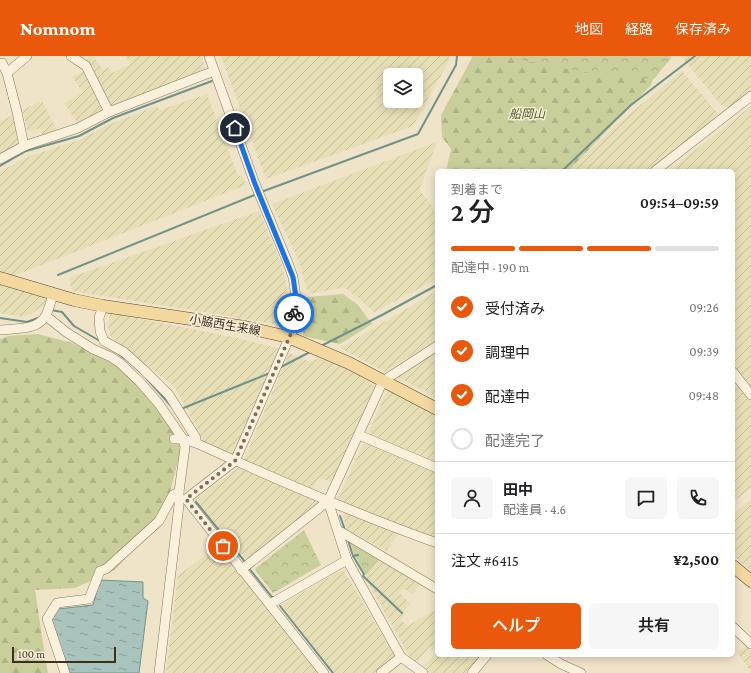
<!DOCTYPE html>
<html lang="ja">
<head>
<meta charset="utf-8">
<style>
	body { margin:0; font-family:"Crimson Pro","Noto Sans JP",serif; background:#f6f6f6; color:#202124; height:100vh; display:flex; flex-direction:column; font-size:15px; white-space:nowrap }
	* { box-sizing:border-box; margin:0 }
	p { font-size:13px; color:#757577 }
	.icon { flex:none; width:22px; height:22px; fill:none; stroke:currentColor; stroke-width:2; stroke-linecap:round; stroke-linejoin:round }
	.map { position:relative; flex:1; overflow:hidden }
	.details { position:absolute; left:435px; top:113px; width:300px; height:488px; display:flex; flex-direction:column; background:#fff; border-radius:6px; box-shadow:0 2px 10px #0003 }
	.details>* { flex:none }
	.controls { position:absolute; left:383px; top:12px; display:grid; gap:8px }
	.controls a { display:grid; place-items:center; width:40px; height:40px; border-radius:6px; background:#fff; box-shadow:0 2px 10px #0003; font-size:20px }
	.scale { position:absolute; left:12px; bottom:10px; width:104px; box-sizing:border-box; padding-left:4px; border:2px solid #3d2e20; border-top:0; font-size:11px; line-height:14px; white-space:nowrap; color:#3d2e20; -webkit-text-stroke:3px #f7eed8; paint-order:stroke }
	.pin { position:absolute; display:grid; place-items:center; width:34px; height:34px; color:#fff; margin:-17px; border:2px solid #fff; border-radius:50%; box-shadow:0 1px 4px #0007 }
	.courier { position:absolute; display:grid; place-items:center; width:40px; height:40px; margin:-20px; border:3px solid #1a73e8; border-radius:50%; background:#fff; color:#222; box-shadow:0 1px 5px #0007 }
	.headline em { font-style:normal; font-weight:600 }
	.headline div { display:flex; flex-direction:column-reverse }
	.headline { display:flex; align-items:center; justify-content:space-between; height:68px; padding:0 16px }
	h1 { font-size:26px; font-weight:600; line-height:30px }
	.bar { display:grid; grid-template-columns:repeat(4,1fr); gap:6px 4px; align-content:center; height:48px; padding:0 16px }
	.bar i { height:5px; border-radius:3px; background:#e0e0e0 }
	.bar .selected { background:#ea580c }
	.bar p { grid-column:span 4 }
	.line { display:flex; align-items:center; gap:10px; padding:0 16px; border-top:1px solid #e0e0e0 }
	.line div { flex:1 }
	.round { display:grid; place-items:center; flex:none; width:42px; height:42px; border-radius:6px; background:#f6f6f6 }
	ol { padding:0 16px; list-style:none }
	li { display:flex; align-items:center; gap:12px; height:44px }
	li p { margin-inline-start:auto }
	li .icon { padding:4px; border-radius:50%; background:#ea580c; color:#fff; stroke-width:4 }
	li:last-child { color:#757577 }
	li i { width:22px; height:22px; border:2px solid #e0e0e0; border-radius:50% }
	.cta { display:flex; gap:8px; margin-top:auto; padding:8px 16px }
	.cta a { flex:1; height:46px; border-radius:6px; background:#ea580c; color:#fff; font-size:16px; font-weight:600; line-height:46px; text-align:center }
	.cta a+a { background:#f6f6f6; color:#202124 }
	header { display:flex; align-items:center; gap:24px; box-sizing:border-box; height:56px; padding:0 20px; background:#ea580c; color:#fff }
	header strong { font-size:19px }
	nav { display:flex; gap:22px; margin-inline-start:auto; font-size:14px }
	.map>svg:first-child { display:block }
	.farmland { fill:url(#farmland-furrows); fill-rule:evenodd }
	.forest { fill:url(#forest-firs) }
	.park { fill:url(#park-crowns) }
	.water { fill:url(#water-ripples); stroke:#6f938a }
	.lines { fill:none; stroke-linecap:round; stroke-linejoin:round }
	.stream { stroke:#6f938a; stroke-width:2 }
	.minor-casing { stroke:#8d765c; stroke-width:10 }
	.major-casing { stroke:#5b4430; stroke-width:13 }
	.minor { stroke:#faf1dc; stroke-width:9 }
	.major { stroke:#f3d9a0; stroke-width:12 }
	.done { stroke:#7c6e5b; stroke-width:4; stroke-dasharray:0 7.2 }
	.route { stroke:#1a73e8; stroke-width:5 }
	.labels { text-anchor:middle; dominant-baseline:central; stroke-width:3; stroke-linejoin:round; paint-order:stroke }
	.park-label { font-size:12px; font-style:italic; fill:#4d5a26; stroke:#f7eed8 }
	.street-label { font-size:12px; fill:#3d2e20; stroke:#f7eed8 }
</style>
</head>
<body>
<header>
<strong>Nomnom</strong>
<nav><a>地図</a><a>経路</a><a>保存済み</a></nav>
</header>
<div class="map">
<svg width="751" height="617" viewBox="0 0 751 617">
	<defs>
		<pattern id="farmland-furrows" width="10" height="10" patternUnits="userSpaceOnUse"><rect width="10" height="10" fill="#e6deb5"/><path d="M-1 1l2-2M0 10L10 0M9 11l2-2" fill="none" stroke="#c6bf9b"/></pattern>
		<pattern id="forest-firs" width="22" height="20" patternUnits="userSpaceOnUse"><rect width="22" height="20" fill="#c9cf9b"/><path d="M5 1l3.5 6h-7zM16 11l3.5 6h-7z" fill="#aeb285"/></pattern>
		<pattern id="park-crowns" width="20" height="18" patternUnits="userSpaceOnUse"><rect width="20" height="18" fill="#c9cf9b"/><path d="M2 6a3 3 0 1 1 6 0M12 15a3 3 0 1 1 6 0" fill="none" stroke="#aeb285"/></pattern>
		<pattern id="water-ripples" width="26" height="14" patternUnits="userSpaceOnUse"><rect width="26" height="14" fill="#a9c4bc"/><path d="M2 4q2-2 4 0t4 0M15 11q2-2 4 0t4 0" fill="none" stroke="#8ba098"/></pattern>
	</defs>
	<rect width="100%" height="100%" fill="#f0e4c8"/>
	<g class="farmland">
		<polygon points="91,0 93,0 103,14 108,11 112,17 130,8 126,0 201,0 205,13 203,15 80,71 64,47 83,36 72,21 91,12 85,5"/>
		<path d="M221,0h228v5l-36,65 -147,53zM390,19h26v26h-26z"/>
		<polygon points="681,0 751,0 751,35 735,49 727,51 722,50"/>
		<polygon points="682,15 718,58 714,61 716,64 652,115 567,115 620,66"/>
		<polygon points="207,38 238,120 242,120 246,129 11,221 0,217 0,116 27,101 79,84 108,69 156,50 160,54"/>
		<polygon points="42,45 59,78 44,83 40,72 28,76 22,54"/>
		<polygon points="751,50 751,432 733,446 733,115 669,115"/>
		<polygon points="18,57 22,90 0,102 0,65"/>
		<polygon points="437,86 419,134 433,151 437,164 437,210 433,215 437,223 374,256 345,231 310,238 307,234 299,205 272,148"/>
		<polygon points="259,155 282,210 289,240 285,270 217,258 72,235 69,222"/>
		<polygon points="0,226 46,243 45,249 29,259 23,261 0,257"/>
		<polygon points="437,235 437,284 385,316 340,292"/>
		<polygon points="110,257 237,282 284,294 234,399 205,388 175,331 111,281 108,272"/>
		<polygon points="437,295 437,342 396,320"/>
		<polygon points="289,297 310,306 319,302 346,312 375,330 332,426 319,422 312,432 244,404"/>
		<polygon points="387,335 389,335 437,359 437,408 371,379 369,375"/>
		<polygon points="365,384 437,417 437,482 392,467 337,445"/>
		<polygon points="238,412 322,448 248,505 195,444"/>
		<polygon points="751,443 751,514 733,500 733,458"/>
		<polygon points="345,457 400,476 386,495 347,473 343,460"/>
		<polygon points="217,490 321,617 166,617 178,520"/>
		<polygon points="382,502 423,526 412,538 403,532 399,537 411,548 403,556 405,558 400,564 408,570 434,554 437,557 437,572 435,574 437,575 437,595 429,591 418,606 411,603 365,521"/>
		<polygon points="340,515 344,515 395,601 375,617 334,617 281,549"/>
		<polygon points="750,589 751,590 751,617 737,596"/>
		<polygon points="437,595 437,599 483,599 466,617 430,617 423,611"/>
	</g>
	<g class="forest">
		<polygon points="472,0 660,0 660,1 651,29 568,115 446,115 451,93 442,81 441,59 472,2"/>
		<polygon points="343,238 358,249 372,268 340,288 303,280 307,241"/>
		<polygon points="38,278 72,287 115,309 178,370 180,398 164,459 115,514 75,532 35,534 45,600 48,617 0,617 0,283 9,280"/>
	</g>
	<g class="park">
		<polygon points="521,0 671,0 671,2 654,23 595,18 521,4"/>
		<polygon points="304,474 321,509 273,537 255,514 256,512"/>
		<polygon points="349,483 381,502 366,519 355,500"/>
	</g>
	<polygon class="water" points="100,524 143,526 143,542 148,545 139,617 70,617 51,565 58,553 93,549"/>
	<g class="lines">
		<g class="stream">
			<polyline points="0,110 26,95 79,80 113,62 212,25"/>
			<polyline points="562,115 631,49 695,0"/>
			<polyline points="261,136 418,78 456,9 457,0"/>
			<polyline points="58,219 257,138"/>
			<polyline points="51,254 62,256 74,270 100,285"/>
			<polyline points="0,262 27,266 38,262"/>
			<polyline points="321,290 382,259 437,229"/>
			<polyline points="119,298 128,305"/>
			<polyline points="279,312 310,296"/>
			<polyline points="147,323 172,351"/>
			<polyline points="181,353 270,317"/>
			<polyline points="196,446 246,507"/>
			<polyline points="340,460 345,474"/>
			<polyline points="348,484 353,500 364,518 363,520 402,557"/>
			<polyline points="353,500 358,499"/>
			<polyline points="248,511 272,541 275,541"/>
			<polyline points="280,550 333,617"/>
		</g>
		<g class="minor-casing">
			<g id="minor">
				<polyline points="71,0 86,10 109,56"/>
				<polyline points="209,0 255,128 288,207 293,221 296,241 293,273 235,405 186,443 324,617"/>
				<polyline points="0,8 2,7 7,17 27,0"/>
				<polyline points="7,17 17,56 24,90"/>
				<polyline points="0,103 24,90 78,72 109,56 214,15"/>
				<polyline points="655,115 751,40"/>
				<polyline points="103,250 99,262 100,275 104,285 124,296 144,314 169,339 196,382 196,387"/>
				<polyline points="46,260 66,276 93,293 111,301 120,307 140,326 159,348 183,383 185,391 179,436 179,449 159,617"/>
				<path d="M0,274c15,-2 38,1 46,-15 3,-6 5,-14 7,-21"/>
				<polyline points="733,316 751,339"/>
				<polyline points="359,379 437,412"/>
				<path d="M174,383h9l13,4c79,36 159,71 241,100"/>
				<polyline points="328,445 347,504 401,601 423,617"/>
				<polyline points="338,474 437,533"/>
				<polyline points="241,514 328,445 383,325 437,290"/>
				<polyline points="270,548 347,504"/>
				<polyline points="733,571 751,588"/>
				<polyline points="547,599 561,608 581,617"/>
				<polyline points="65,617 47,563 57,547 89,543 100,515 106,513 159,465 173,439 179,436"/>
				<polyline points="381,617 401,601"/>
				<polyline points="472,617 487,599"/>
			</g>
		</g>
		<g class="major-casing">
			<g id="major">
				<polyline points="0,222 74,244 103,250 245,271 288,281 349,307 437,353"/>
				<polyline points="733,510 751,525"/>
			</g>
		</g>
		<use href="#minor" class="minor"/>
		<use href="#major" class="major"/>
	</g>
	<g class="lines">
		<polyline class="done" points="223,490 186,443 235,405 293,273 294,257"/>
		<polyline class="route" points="235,72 255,128 293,221 296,241 294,257"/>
	</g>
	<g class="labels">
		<g class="park-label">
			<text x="527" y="58">船岡山</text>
		</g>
		<g class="street-label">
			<text transform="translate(225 269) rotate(10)">小脇西生来線</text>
		</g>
	</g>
</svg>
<div class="controls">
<a><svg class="icon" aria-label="layers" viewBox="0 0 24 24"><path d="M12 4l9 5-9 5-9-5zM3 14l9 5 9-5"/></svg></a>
</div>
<div class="scale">100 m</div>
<div class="pin" style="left:223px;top:490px;background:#ea580c"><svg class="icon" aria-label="bag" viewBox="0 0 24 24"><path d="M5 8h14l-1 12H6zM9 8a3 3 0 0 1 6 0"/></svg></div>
<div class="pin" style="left:235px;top:72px;background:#1f2937"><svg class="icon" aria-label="home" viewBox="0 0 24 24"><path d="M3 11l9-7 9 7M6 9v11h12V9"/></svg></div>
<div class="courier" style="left:294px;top:257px"><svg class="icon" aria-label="bike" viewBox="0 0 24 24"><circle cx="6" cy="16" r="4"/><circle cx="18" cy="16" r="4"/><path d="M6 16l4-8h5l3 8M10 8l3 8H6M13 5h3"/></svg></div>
<section class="details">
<div class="headline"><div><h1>2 分</h1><p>到着まで</p></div><em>09:54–09:59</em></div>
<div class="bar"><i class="selected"></i><i class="selected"></i><i class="selected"></i><i></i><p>配達中 · 190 m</p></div>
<ol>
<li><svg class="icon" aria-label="check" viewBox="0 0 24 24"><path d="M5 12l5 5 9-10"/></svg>受付済み<p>09:26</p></li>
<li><svg class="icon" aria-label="check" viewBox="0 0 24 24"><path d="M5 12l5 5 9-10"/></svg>調理中<p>09:39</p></li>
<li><svg class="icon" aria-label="check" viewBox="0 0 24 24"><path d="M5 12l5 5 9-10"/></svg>配達中<p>09:48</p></li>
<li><i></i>配達完了</li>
</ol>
<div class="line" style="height:72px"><a class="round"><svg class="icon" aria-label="person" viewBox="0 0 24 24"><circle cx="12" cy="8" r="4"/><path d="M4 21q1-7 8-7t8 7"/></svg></a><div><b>田中</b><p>配達員 · 4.6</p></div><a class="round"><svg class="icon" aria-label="chat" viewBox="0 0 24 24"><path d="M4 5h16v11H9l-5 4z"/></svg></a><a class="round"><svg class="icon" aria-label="phone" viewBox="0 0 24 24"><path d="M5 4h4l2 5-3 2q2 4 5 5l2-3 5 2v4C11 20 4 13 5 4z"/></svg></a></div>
<div class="line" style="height:52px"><div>注文 #6415</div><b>¥2,500</b></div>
<div class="cta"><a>ヘルプ</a><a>共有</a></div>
</section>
</div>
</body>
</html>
